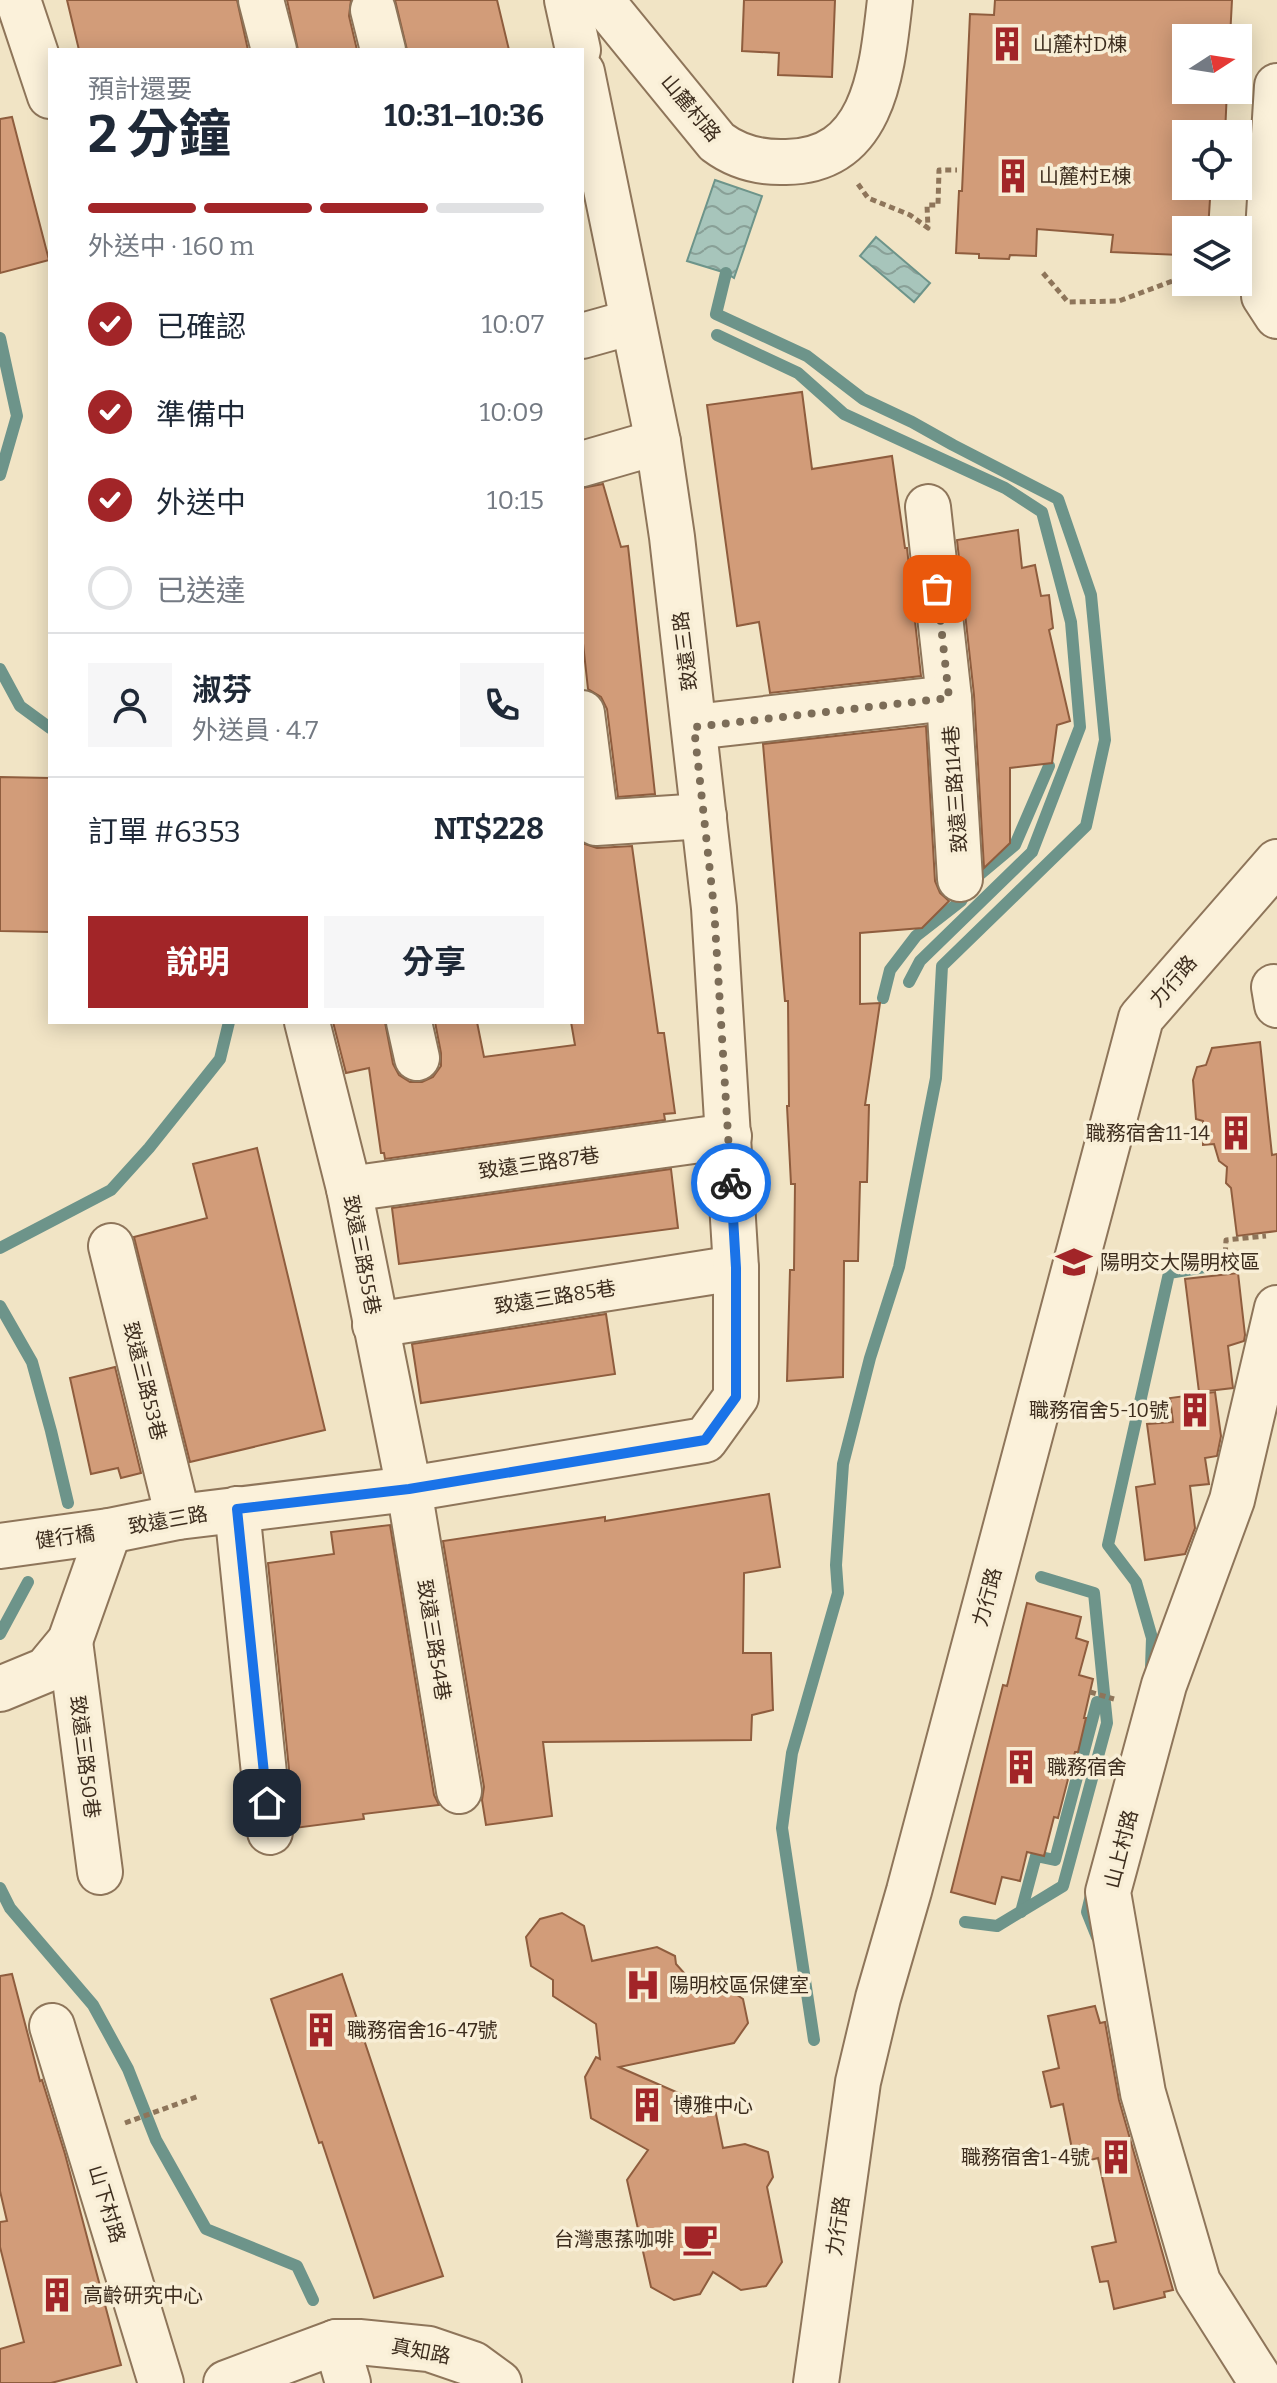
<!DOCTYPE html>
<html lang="zh-TW">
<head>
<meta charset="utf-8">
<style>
	body { margin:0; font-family:Bitter,"Noto Sans TC",serif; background:#f6f6f7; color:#1f2937; height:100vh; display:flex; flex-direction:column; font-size:30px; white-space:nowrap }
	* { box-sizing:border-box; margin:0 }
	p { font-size:26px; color:#747a83 }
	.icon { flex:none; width:44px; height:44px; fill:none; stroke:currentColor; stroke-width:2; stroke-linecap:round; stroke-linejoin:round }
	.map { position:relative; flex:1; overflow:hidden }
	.drawer { position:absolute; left:48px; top:48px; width:536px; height:976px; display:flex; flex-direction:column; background:#fff; border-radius:0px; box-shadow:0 4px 20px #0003 }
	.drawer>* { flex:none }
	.needle { width:52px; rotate:78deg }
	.controls { position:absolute; left:1172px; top:24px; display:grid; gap:16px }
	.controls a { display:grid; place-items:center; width:80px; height:80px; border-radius:0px; background:#fff; box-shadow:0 4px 20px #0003; font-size:40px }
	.pin { position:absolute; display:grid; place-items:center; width:68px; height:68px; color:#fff; margin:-34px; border-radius:16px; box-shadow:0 4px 12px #0006 }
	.courier { position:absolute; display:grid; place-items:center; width:80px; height:80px; margin:-40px; border:6px solid #1a73e8; border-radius:50%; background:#fff; color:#222; box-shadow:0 2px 10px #0007 }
	.head em { font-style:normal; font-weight:700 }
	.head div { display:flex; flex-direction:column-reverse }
	.head { display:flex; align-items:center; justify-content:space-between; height:136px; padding:0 40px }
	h1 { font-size:52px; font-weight:700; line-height:60px }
	.bar { display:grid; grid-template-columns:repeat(4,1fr); gap:12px 8px; align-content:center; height:96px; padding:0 40px }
	.bar i { height:10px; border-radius:6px; background:#e0e1e3 }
	.bar .current { background:#a22528 }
	.bar p { grid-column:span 4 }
	.line { display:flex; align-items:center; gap:20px; padding:0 40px; border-top:2px solid #e0e1e3 }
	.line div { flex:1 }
	.round { display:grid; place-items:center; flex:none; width:84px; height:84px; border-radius:0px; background:#f6f6f7 }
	ol { padding:0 40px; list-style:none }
	li { display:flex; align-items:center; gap:24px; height:88px }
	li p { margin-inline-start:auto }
	li .icon { padding:8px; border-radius:50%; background:#a22528; color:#fff; stroke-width:4 }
	li:last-child { color:#747a83 }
	li i { width:44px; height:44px; border:4px solid #e0e1e3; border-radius:50% }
	.button { display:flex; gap:16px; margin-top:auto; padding:16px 40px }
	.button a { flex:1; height:92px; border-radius:0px; background:#a22528; color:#fff; font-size:32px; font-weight:700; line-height:92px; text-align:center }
	.button a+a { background:#f6f6f7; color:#1f2937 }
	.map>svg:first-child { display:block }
	.water { fill:url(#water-waves); stroke:#6d948a; stroke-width:2 }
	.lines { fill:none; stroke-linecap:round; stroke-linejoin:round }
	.stream { stroke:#6d948a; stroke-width:12 }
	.building { fill:#d29c79; stroke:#8f5d3e; stroke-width:2 }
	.minor-casing { stroke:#8e755a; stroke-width:48 }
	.path { stroke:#8e755a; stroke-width:5; stroke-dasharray:6 4; stroke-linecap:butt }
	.minor { stroke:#fbf1da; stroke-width:44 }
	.done { stroke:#7c6d58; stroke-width:8; stroke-dasharray:0 14.4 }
	.route { stroke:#1a73e8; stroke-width:10 }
	.labels { text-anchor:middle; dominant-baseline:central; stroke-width:7; stroke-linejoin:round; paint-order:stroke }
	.poi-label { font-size:20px; fill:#3d2d1e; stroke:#f8eed6; text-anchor:start }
	.street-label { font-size:20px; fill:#3d2d1e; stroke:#f8eed6 }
</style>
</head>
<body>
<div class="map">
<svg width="1277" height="2383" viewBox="0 0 1277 2383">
	<defs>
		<pattern id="water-waves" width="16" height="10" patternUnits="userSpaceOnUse" patternTransform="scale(2)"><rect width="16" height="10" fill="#a7c5bb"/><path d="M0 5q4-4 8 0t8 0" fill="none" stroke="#89a097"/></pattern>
	</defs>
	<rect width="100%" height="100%" fill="#f1e4c5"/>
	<g class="water">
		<polygon points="715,180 762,196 734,278 726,273 687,261"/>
		<polygon points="876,237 930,283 914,302 860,256"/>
	</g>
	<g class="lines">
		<g class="stream">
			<polyline points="726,273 716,314 807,356 863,399 912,422 953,445 1058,499 1091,595 1105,740 1086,826 942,966 936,1078 899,1267 870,1358 843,1464 836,1565 838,1593 792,1753 782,1828 814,2040"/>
			<polyline points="717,335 798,373 844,414 1005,488 1042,512 1071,622 1080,727 1032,852 920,961 909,982"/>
			<polyline points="0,338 17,416 0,475"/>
			<polyline points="0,669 20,706 50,728"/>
			<polyline points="883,998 890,970 916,936 961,901 972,881 1015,845 1049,766"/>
			<polyline points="0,1248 111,1190 149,1148 220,1059 229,1022"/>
			<polyline points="0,1306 32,1362 51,1431 68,1503"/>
			<polyline points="0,1634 28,1582"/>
			<polyline points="1151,1668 1152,1638 1136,1582 1108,1545 1169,1273 1223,1264"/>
			<polyline points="0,1888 10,1908 93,2005 128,2069 156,2140 206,2229 297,2266 313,2300"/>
			<polyline points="1092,1891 1087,1912 1097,1937"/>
			<polyline points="1021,1912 1036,1856 1055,1860 1097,1702"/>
			<polyline points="965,1922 997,1926 1063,1886 1107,1723 1094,1593 1041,1577"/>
		</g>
	</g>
	<g class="building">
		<polygon points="67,0 237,0 248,50 79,50"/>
		<polygon points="287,0 351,0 349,16 357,50 298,50"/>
		<polygon points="395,0 497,0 509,50 407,50"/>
		<polygon points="744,0 835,0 832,77 778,75 779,53 742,51"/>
		<polygon points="995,0 1232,0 1230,38 1186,38 1186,90 1227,90 1225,134 1186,134 1186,186 1222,186 1222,196 1210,199 1208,230 1186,230 1180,255 1111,252 1113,235 1037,229 1036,256 1010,255 1009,259 979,258 979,254 956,253 959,191 962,191 970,14 994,15"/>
		<polygon points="12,117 49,260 0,273 0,119"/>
		<polygon points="802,392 812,469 892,456 905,548 907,548 921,676 770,693 759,622 737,626 707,405"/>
		<polygon points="603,484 621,547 628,546 655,794 618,797 607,709 601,697 588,689 582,634 582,488"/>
		<polygon points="1018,530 1022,568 1035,565 1041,596 1049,595 1053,628 1049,630 1070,721 1057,725 1052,763 1010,768 1010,843 984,868 974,695 957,540"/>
		<polygon points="926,726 935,881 940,893 949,901 922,928 860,933 860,1004 880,1003 865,1105 869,1105 867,1182 860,1182 858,1261 844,1261 843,1377 787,1381 790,1270 794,1270 795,1184 791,1184 787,1106 789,1106 788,1001 785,1001 763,744"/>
		<polygon points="0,777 50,778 50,932 0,931"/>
		<polygon points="582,843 597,848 632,846 658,1033 664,1033 675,1113 664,1114 665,1120 385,1159 384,1153 381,1153 369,1068 346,1073 333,1022 385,1022 393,1064 399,1075 410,1082 422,1082 433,1077 441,1066 441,1053 435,1022 477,1022 484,1057 575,1045 571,1022 582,1022"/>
		<polygon points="1260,1042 1272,1155 1277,1154 1277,1231 1237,1236 1231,1188 1226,1183 1227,1167 1219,1161 1214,1144 1203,1145 1203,1121 1196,1119 1193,1080 1197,1067 1206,1065 1212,1048"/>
		<polygon points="257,1148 325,1430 190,1462 134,1237 207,1218 193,1164"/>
		<polygon points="671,1169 678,1228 399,1264 392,1208"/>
		<polygon points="1238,1273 1245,1335 1244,1341 1228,1346 1233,1388 1199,1392 1185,1279"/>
		<polygon points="606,1314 615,1374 421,1403 412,1344"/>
		<polygon points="115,1367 141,1473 121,1478 118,1468 91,1474 70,1378"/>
		<polygon points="1215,1392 1221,1436 1217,1456 1205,1458 1209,1484 1190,1486 1195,1528 1185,1554 1145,1560 1136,1487 1155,1484 1147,1424 1173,1422 1170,1398"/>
		<polygon points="769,1494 780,1567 744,1573 743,1653 771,1653 773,1710 752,1715 751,1740 543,1742 552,1816 486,1825 482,1800 484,1787 443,1541 605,1517 605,1521"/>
		<polygon points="390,1525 434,1795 439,1805 363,1814 364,1819 295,1828 268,1563 334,1554 331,1532"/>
		<polygon points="1027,1603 1081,1617 1076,1638 1088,1642 1079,1675 1093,1679 1084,1718 1086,1718 1078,1752 1075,1752 1058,1818 1054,1817 1044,1856 1027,1852 1020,1881 1002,1877 995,1904 951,1892 1003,1685 1007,1686"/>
		<polygon points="562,1913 584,1926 592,1961 657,1947 675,1956 676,1964 701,1992 724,1986 743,1999 748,2023 734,2043 619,2067 715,2109 723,2148 745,2144 768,2152 773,2177 767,2187 782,2262 766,2286 741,2290 713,2272 700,2294 674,2300 651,2287 627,2180 648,2150 591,2118 585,2077 596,2057 600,2059 596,2024 553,1996 553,1980 531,1966 526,1937 540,1919"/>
		<polygon points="12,1974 40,2081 42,2080 65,2154 121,2365 51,2383 0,2383 0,2349 24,2342 0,2247 0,2222 7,2221 0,2191 0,1976"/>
		<polygon points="342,1974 443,2276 374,2298 322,2142 319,2143 271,1999"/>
		<polygon points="1095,2006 1100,2023 1105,2022 1119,2100 1173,2290 1164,2292 1165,2297 1114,2309 1108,2281 1100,2282 1092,2247 1116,2242 1098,2158 1075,2164 1063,2104 1051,2107 1043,2072 1059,2068 1048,2016"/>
	</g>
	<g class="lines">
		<g class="minor-casing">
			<g id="minor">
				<polyline points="18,0 50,96"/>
				<polyline points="261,0 274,50"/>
				<polyline points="567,0 578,50"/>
				<path d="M601,0l116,142c20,15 44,21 69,20 90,-1 96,-94 104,-162"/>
				<polyline points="373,10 383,50"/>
				<polyline points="1277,86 1264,296 1277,316"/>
				<polyline points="582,336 632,322"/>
				<polyline points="582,464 658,442"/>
				<polyline points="928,507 949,698 960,879"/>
				<polyline points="582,713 596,823 704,816"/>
				<polyline points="694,727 949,698"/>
				<polyline points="1274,987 1277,1005"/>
				<polyline points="307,1022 349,1189 409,1489 459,1791"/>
				<polyline points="409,1022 417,1058"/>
				<polyline points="349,1189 729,1136"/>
				<polyline points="111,1246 178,1517"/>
				<polyline points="375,1325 736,1268"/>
				<polyline points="237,1509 270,1832"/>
				<polyline points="0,1546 109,1531 178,1517 409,1489 705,1440 736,1397 736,1268 714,908 672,537 658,442 582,72"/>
				<polyline points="70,1641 100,1872"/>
				<polyline points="0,1689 46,1670 70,1641 109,1531"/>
				<polyline points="52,2026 161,2383"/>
				<polyline points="336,2342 348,2383"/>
				<polyline points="226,2383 336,2342 359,2342 429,2349 473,2364 499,2383"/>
				<polyline points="816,2383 858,2082 878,1998 909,1891 1141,1018 1277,862"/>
				<polyline points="1262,2383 1198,2282 1143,2093 1108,1892 1164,1685 1232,1500 1277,1308"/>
			</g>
		</g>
		<g class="path">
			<polyline points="858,184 868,198 910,215 928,228 927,205 938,205 939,170 957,170"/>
			<polyline points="1043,273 1068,302 1119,301 1186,276"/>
			<polyline points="1182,1269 1202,1262 1225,1259 1226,1240 1266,1236"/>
			<polyline points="1090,1692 1114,1699"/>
			<polyline points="125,2123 199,2096"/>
		</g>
		<use href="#minor" class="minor"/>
	</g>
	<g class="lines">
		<polyline class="done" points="731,1183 714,908 694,727 949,698 937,589"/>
		<polyline class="route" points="267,1803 237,1509 409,1489 705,1440 736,1397 736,1268 731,1183"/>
	</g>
	<defs>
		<g id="building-bare" transform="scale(2.76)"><path d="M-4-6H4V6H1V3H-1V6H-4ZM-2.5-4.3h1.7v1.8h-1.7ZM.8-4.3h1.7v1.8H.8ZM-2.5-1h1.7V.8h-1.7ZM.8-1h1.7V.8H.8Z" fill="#a22528" stroke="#f8eed6" stroke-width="2.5" paint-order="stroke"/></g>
		<g id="university-bare" transform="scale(2.76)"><path d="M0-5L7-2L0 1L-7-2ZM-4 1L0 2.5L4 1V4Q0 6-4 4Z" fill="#a22528" stroke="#f8eed6" stroke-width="2.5" paint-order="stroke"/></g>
		<g id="hospital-bare" transform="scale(2.76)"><path d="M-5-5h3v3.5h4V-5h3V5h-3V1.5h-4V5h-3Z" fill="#a22528" stroke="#f8eed6" stroke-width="2.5" paint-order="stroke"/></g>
		<g id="cafe-bare" transform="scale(2.76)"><path d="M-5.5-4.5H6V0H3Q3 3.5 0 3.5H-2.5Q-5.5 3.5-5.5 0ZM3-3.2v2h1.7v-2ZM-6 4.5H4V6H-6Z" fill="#a22528" stroke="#f8eed6" stroke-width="2.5" paint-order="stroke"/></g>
	</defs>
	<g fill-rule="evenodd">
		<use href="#building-bare" x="1007" y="44"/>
		<use href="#building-bare" x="1013" y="176"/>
		<use href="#building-bare" x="1236" y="1133"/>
		<use href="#university-bare" x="1074" y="1262"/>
		<use href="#building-bare" x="1195" y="1410"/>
		<use href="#building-bare" x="1021" y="1767"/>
		<use href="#hospital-bare" x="643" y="1985"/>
		<use href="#building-bare" x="321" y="2030"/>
		<use href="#building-bare" x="647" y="2105"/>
		<use href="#building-bare" x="1116" y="2157"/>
		<use href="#cafe-bare" x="700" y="2239"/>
		<use href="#building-bare" x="57" y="2295"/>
	</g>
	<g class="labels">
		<g class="poi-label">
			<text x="1033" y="44">山麓村D棟</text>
			<text x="1039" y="176">山麓村E棟</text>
			<text x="1210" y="1133" text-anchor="end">職務宿舍11-14</text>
			<text x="1100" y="1262">陽明交大陽明校區</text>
			<text x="1169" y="1410" text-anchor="end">職務宿舍5-10號</text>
			<text x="1047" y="1767">職務宿舍</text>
			<text x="669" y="1985">陽明校區保健室</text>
			<text x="347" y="2030">職務宿舍16-47號</text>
			<text x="673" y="2105">博雅中心</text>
			<text x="1090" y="2157" text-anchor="end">職務宿舍1-4號</text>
			<text x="674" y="2239" text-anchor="end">台灣惠蓀咖啡</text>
			<text x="83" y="2295">高齡研究中心</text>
		</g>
		<g class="street-label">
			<text transform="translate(691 108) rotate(50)">山麓村路</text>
			<text transform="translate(685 651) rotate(-97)">致遠三路</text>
			<text transform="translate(955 789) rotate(-94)">致遠三路114巷</text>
			<text transform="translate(1173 981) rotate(-49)">力行路</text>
			<text transform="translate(539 1163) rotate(-8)">致遠三路87巷</text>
			<text transform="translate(362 1255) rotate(79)">致遠三路55巷</text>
			<text transform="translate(555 1297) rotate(-9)">致遠三路85巷</text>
			<text transform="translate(145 1381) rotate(76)">致遠三路53巷</text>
			<text transform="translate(168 1520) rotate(-10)">致遠三路</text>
			<text transform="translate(65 1537) rotate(-8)">健行橋</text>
			<text transform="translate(987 1597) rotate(-75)">力行路</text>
			<text transform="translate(434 1640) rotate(81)">致遠三路54巷</text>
			<text transform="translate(85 1757) rotate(83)">致遠三路50巷</text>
			<text transform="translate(1121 1849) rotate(-76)">山上村路</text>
			<text transform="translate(107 2204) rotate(73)">山下村路</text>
			<text transform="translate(838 2226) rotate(-82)">力行路</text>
			<text transform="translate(421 2351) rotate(11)">真知路</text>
		</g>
	</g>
</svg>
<div class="controls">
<a><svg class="needle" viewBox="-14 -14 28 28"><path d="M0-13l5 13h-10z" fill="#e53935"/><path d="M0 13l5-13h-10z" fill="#747a83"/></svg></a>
<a><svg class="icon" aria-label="locate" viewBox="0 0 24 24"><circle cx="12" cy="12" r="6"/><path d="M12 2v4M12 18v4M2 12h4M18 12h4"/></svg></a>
<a><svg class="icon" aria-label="layers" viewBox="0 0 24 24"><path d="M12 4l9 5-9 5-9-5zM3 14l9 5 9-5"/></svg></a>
</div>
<div class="pin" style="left:937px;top:589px;background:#ea580c"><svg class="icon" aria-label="bag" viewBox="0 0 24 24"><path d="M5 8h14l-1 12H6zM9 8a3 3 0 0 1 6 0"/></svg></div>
<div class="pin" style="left:267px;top:1803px;background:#1f2937"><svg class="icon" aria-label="home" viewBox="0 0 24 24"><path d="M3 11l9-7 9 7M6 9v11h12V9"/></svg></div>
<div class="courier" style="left:731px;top:1183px"><svg class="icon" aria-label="bike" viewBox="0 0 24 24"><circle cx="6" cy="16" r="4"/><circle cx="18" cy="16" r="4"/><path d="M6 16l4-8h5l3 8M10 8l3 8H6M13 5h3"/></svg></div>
<section class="drawer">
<div class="head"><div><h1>2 分鐘</h1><p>預計還要</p></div><em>10:31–10:36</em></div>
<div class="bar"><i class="current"></i><i class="current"></i><i class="current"></i><i></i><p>外送中 · 160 m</p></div>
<ol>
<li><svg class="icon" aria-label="check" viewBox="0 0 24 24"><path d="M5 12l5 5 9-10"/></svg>已確認<p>10:07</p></li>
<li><svg class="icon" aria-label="check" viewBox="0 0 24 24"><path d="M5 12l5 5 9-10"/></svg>準備中<p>10:09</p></li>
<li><svg class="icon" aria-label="check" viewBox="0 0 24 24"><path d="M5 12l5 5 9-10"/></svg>外送中<p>10:15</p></li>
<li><i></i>已送達</li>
</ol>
<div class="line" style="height:144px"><a class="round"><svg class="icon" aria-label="person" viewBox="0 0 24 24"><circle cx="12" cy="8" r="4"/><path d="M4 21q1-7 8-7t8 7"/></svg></a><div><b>淑芬</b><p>外送員 · 4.7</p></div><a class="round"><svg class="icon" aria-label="phone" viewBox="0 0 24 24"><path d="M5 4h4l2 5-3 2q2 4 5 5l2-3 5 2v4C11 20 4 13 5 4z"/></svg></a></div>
<div class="line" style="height:104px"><div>訂單 #6353</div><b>NT$228</b></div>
<div class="button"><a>說明</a><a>分享</a></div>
</section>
</div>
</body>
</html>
